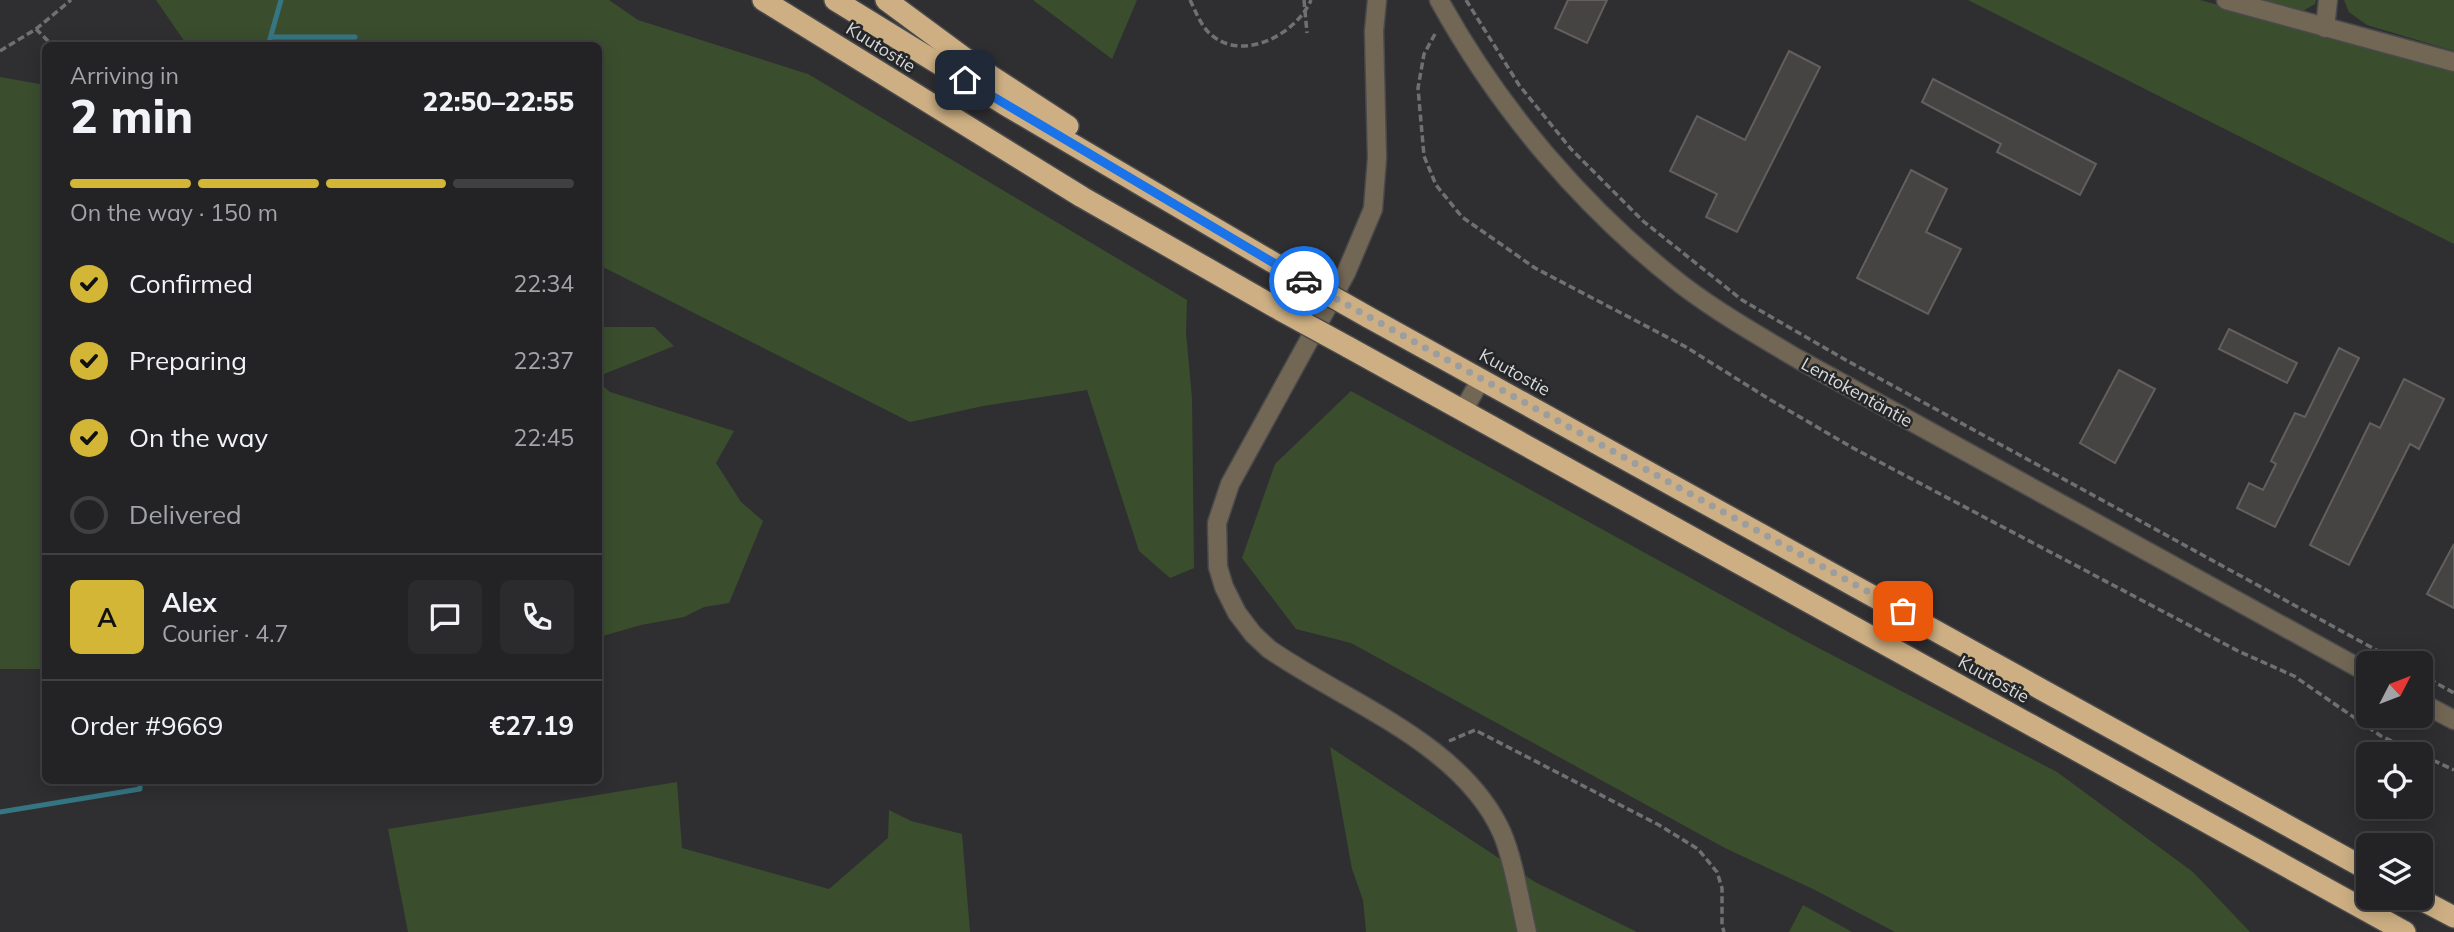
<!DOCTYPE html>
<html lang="en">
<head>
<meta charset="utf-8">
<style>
	body { margin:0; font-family:Mulish,sans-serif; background:#2b2b2e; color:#f1f3f6; height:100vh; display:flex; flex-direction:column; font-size:26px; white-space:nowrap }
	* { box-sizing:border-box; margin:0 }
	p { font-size:23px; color:#a3a4a7 }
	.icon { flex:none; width:38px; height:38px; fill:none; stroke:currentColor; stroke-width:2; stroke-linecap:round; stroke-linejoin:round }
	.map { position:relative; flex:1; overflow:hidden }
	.details { position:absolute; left:42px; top:42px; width:560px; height:742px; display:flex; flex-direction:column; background:#232326; border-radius:10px; box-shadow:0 4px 18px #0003,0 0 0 2px #404043 }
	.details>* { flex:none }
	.needle { width:46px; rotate:48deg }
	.buttons { position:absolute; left:2356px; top:651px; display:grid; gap:14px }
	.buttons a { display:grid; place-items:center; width:77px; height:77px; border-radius:10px; background:#232326; box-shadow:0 4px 18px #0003,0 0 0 2px #404043; font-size:35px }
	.pin { position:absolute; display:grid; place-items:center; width:60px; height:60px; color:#fff; margin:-30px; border-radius:14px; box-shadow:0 4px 10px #0006 }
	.courier { position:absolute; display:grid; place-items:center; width:70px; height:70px; margin:-35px; border:5px solid #1a73e8; border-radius:50%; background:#fff; color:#222; box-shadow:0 2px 9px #0007 }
	.overview em { font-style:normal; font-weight:800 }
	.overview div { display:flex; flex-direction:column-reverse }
	.overview { display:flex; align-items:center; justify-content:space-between; height:119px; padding:0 28px }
	h1 { font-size:46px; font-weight:800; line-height:52px }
	.bar { display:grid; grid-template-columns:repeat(4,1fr); gap:10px 7px; align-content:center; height:84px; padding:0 28px }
	.bar i { height:9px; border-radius:5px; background:#404043 }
	.bar .selected { background:#d3b635 }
	.bar p { grid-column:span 4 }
	.line { display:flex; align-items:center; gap:18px; padding:0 28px; border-top:2px solid #404043 }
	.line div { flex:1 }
	.round { display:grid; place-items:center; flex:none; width:74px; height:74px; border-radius:10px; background:#2b2b2e }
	ol { padding:0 28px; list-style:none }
	li { display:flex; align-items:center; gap:21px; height:77px }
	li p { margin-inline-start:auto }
	li .icon { padding:7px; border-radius:50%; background:#d3b635; color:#111; stroke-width:4 }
	li:last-child { color:#a3a4a7 }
	li i { width:38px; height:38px; border:4px solid #404043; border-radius:50% }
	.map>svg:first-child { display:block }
	.green { fill:#3a4e2e }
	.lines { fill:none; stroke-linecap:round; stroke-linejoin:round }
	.stream { stroke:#367683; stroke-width:5 }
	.building { fill:#464442; stroke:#625f5d; stroke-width:2 }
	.minor-casing { stroke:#4a4a4d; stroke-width:21 }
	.highway-casing { stroke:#4a4a4d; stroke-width:24 }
	.path { stroke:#6f7072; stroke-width:3.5; stroke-dasharray:7 3.5; stroke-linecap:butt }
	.minor { stroke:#726654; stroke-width:18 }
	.highway { stroke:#cdaf83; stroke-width:21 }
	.highway-bridge-casing { stroke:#4a4a4d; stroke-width:24; stroke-linecap:butt }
	.highway-bridge { stroke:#cdaf83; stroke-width:21 }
	.done { stroke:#9c9d9f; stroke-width:7; stroke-dasharray:0 12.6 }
	.route { stroke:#1a73e8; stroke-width:9 }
	.labels { text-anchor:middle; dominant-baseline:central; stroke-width:5; stroke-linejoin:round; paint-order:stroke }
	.street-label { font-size:18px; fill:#d7d8d9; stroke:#252628 }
</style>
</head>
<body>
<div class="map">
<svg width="2454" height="932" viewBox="0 0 2454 932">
	<rect width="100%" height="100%" fill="#2f2f32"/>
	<g class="green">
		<polygon points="156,0 609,0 638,20 808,74 1187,300 1186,333 1192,398 1194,568 1170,578 1139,551 1087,390 983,406 910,422 599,265 598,46 187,45"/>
		<polygon points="1033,0 1137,0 1112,59"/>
		<polygon points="1968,0 2200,0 2454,69 2454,244"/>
		<polygon points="2262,0 2316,0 2315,4 2301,12"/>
		<polygon points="2344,0 2454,0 2454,51 2367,25 2349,12"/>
		<polygon points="0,77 45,85 44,669 0,669"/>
		<polygon points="598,327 654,327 674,346 599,376"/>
		<polygon points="599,383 610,392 734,431 716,463 741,502 763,521 729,603 704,607 684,617 641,625 599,637"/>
		<polygon points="1351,391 1805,641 2057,772 2193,872 2250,932 1895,932 1813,889 1725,848 1351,643 1296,629 1242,558 1275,464"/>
		<polygon points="1330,747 1535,882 1637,932 1366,932 1363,900 1352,869"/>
		<polygon points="677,782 682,848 829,889 888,838 889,810 911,821 962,834 970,932 408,932 388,829"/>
		<polygon points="1803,905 1852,932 1789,932"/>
	</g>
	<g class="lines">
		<g class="stream">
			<polyline points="272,37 355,37"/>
			<polyline points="268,46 281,0"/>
			<polyline points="0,812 140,789 140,780"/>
		</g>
	</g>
	<g class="building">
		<polygon points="1568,0 1607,0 1587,43 1555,28"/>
		<polygon points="1789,51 1820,67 1737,232 1706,217 1717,194 1670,171 1697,116 1745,140"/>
		<polygon points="1933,79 2096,164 2080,195 1997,152 2001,144 1922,102"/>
		<polygon points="1911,170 1947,189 1926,232 1961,249 1928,314 1857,278"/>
		<polygon points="2229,329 2297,363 2287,383 2219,349"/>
		<polygon points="2339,348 2359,358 2275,527 2237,508 2249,483 2263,490 2276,464 2271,461 2295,413 2305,417"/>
		<polygon points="2119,370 2155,389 2115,463 2080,443"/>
		<polygon points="2404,379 2444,399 2419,449 2410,444 2349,565 2310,545 2370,423 2380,428"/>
		<polygon points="2454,544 2454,608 2427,594"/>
	</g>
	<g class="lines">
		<g class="minor-casing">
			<g id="minor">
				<path d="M1377,0l-3,31 3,127 -4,51 -27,64 -116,211 -13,39 1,44 6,20 13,26 16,21 16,15c76,53 193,94 233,184 12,28 18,69 25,99"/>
				<path d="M1439,0c60,109 144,208 243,285 37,28 77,51 116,74l570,314"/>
				<polyline points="2226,0 2454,62"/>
				<polyline points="2325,28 2328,0"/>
				<polyline points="1463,411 1481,379"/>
				<polyline points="2420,702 2454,720"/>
			</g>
		</g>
		<g class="highway-casing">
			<g id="highway">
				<polyline points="763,0 1082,197 1282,311"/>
				<polyline points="835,0 1009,107 1301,279"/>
				<polyline points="886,0 974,65 1068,126"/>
				<polyline points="1368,317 2368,870"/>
				<polyline points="1348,347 2405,932"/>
				<polyline points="2418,898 2454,917"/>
			</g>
		</g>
		<g class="path">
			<path d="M1190,0c6,12 12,29 24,37 32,24 83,-4 97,-37"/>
			<polyline points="1304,0 1307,33"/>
			<polyline points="1466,0 1519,85 1571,149 1643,221 1742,300 1844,359 2400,663"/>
			<polyline points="36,29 71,0"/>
			<polyline points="1435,34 1424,54 1418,88 1424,156 1436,185 1462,217 1535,268 1686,347 1769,399 1853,448 2238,651 2294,676 2381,736 2454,770"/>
			<polyline points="0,51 36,29 53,46"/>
			<polyline points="2420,674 2454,693"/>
			<polyline points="1449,741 1475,730 1659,825 1698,849 1717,872 1722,888 1722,925 1724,932"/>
		</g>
		<use href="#minor" class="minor"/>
		<use href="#highway" class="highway"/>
		<g class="highway-bridge-casing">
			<g id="highway-bridge">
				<polyline points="1301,279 1368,317"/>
				<polyline points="1282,311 1348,347"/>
			</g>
		</g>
		<use href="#highway-bridge" class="highway-bridge"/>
	</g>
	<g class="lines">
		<polyline class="done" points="1304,281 1903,611"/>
		<polyline class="route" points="965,80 1304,281"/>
	</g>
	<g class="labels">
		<g class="street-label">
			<text transform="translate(881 47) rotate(32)">Kuutostie</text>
			<text transform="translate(1515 372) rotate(29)">Kuutostie</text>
			<text transform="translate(1857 392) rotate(29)">Lentokentäntie</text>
			<text transform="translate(1994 679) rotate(29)">Kuutostie</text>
		</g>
	</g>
</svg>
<div class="buttons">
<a><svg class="needle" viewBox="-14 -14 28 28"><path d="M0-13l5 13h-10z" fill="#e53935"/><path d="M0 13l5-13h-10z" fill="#a3a4a7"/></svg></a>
<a><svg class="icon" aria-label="locate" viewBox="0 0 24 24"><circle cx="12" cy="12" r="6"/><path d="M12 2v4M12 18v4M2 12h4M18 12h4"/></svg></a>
<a><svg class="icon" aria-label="layers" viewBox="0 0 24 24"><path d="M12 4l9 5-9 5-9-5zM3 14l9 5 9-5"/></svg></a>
</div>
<div class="pin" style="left:1903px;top:611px;background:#ea580c"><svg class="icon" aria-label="bag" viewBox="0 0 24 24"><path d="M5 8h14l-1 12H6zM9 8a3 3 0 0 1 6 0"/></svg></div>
<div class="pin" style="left:965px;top:80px;background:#1f2937"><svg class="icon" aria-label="home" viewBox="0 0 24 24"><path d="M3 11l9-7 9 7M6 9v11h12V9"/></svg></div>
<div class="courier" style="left:1304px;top:281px"><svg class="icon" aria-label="car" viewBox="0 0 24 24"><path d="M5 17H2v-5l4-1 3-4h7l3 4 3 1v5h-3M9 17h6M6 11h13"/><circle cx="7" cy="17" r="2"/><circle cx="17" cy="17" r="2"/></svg></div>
<section class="details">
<div class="overview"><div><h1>2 min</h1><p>Arriving in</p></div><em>22:50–22:55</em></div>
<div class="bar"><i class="selected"></i><i class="selected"></i><i class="selected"></i><i></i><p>On the way · 150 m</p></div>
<ol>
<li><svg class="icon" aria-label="check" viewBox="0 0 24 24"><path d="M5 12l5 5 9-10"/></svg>Confirmed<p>22:34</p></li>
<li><svg class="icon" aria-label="check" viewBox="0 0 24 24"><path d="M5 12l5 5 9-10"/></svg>Preparing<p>22:37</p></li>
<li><svg class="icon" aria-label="check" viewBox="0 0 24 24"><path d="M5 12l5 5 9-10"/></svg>On the way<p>22:45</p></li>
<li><i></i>Delivered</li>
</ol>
<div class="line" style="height:126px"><b class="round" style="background:#d3b635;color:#111">A</b><div><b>Alex</b><p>Courier · 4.7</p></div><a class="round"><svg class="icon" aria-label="chat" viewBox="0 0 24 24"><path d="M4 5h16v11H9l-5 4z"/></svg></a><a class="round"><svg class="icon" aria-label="phone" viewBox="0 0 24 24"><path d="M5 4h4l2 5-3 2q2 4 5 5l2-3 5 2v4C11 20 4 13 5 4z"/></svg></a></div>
<div class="line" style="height:91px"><div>Order #9669</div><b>€27.19</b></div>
</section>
</div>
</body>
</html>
